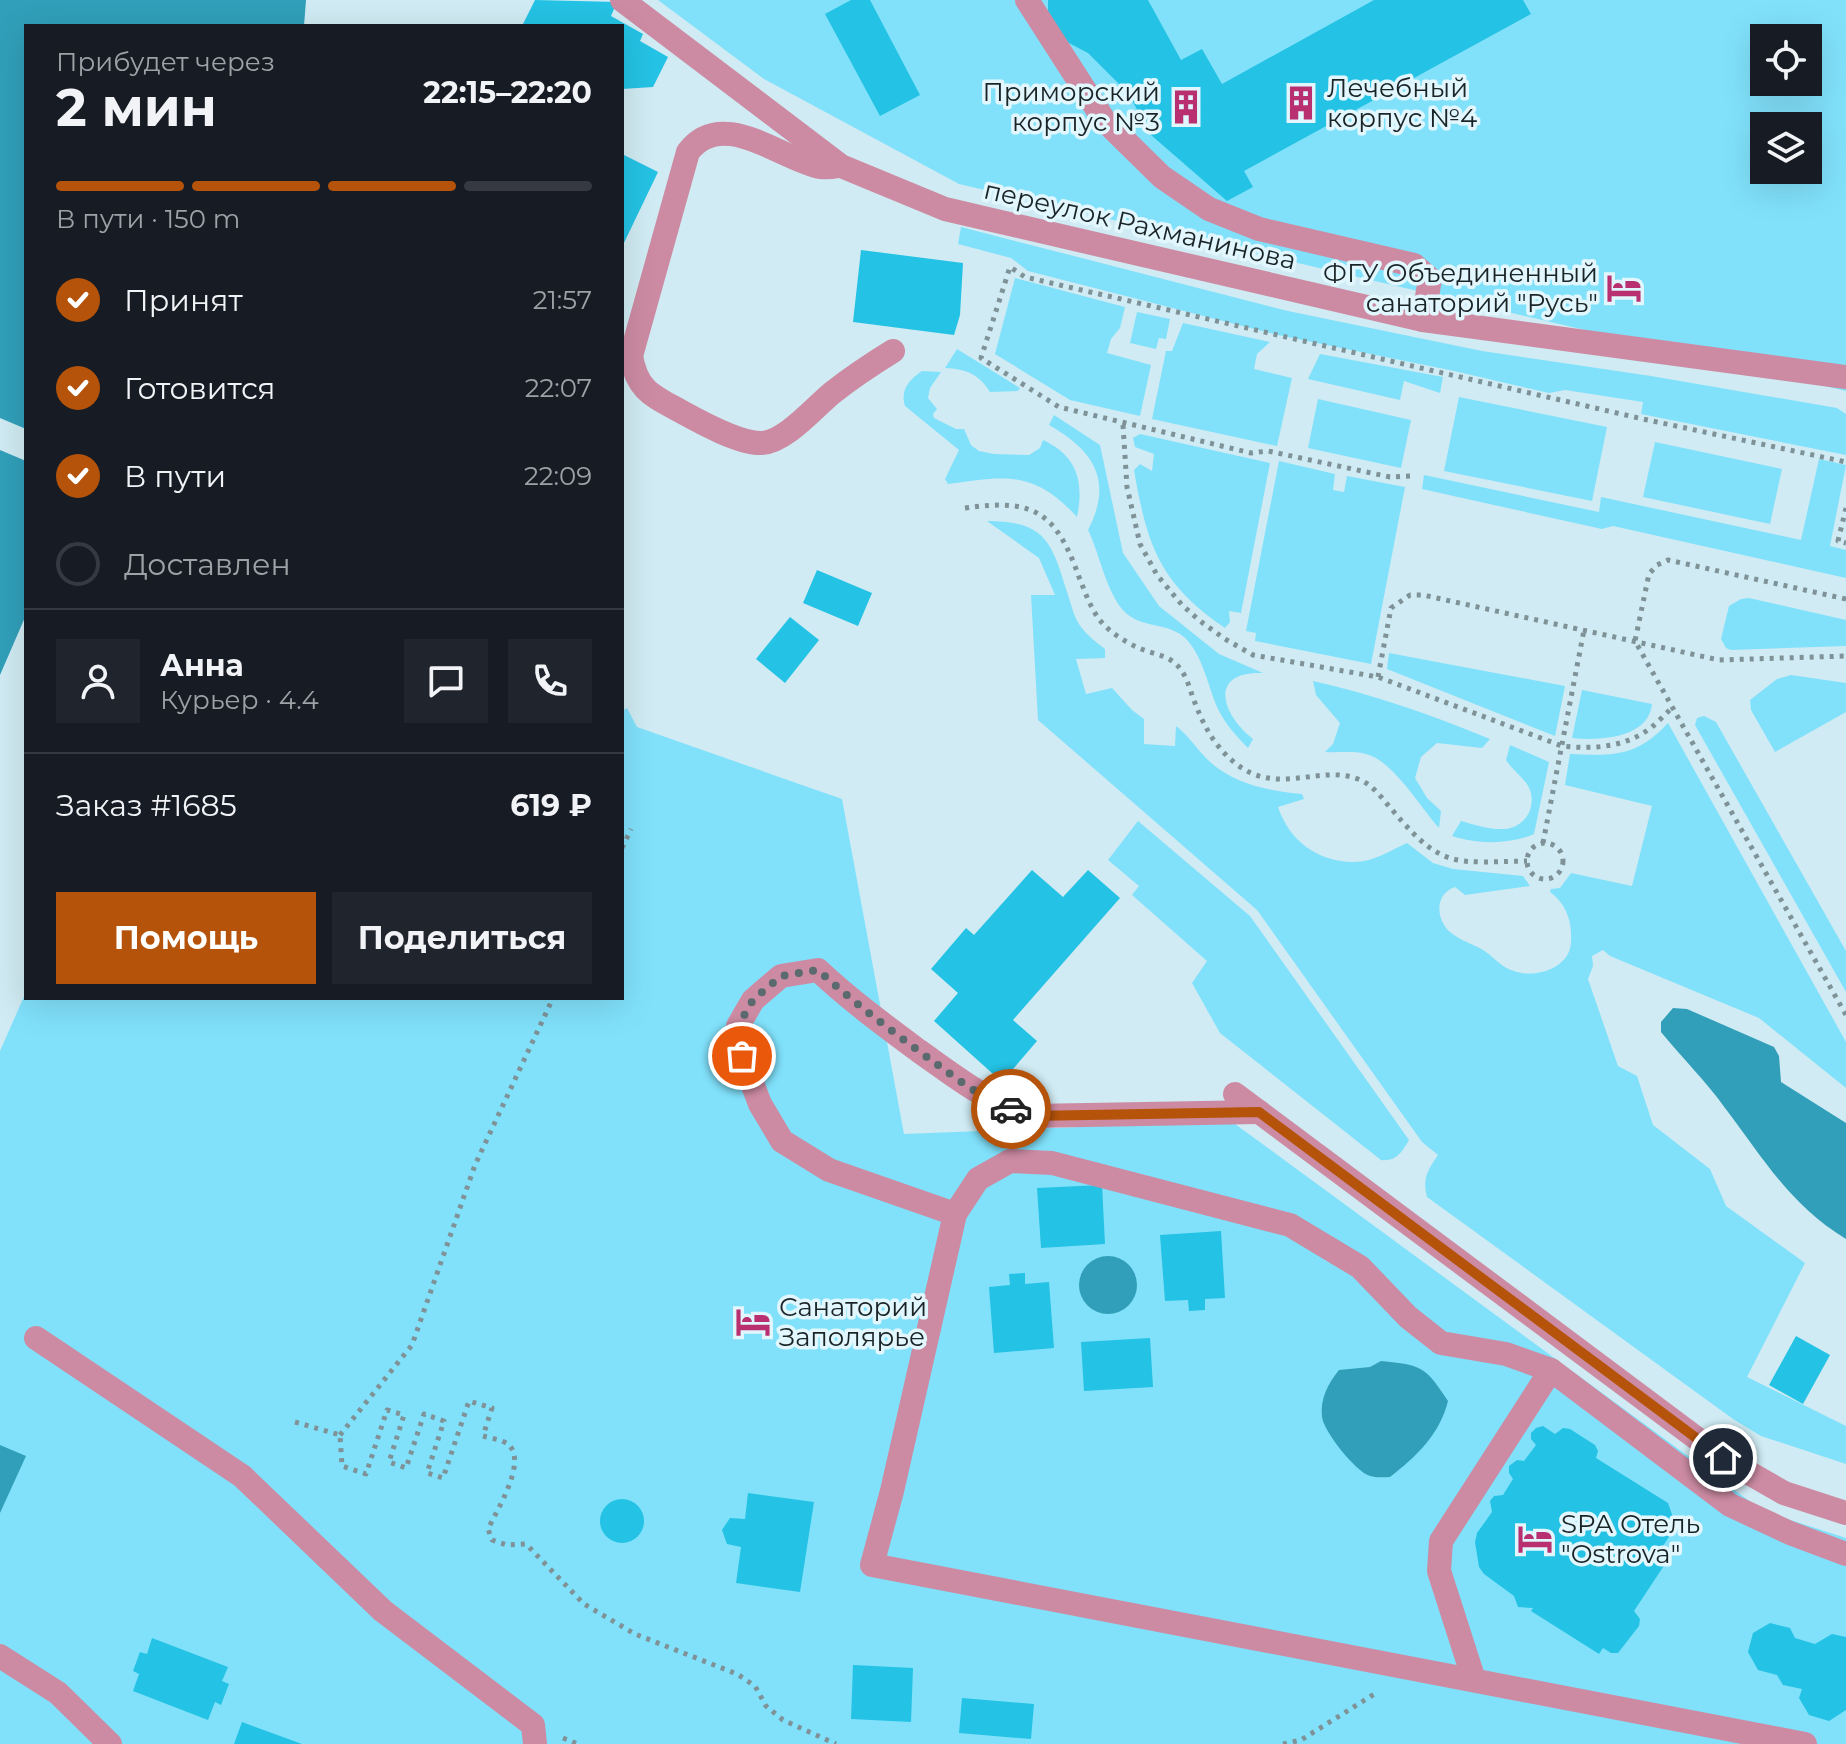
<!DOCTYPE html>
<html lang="ru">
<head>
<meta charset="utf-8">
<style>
	body { margin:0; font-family:Montserrat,sans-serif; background:#20242c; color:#f1f3f6; height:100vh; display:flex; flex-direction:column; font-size:30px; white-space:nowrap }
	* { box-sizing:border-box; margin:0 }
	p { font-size:26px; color:#9ea1a6 }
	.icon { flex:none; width:44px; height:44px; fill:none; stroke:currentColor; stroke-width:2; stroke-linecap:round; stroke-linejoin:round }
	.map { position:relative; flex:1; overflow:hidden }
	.sheet { position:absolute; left:24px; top:24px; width:600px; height:976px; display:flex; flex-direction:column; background:#171b24; border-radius:0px; box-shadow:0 8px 32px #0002 }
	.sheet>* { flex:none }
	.buttons { position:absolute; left:1750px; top:24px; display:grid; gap:16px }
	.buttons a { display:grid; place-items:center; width:72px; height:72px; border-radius:0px; background:#171b24; box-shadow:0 8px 32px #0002; font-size:40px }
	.pin { position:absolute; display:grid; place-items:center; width:68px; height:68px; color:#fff; margin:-34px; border:4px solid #fff; border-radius:50%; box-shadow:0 2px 8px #0007 }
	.courier { position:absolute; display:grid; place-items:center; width:80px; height:80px; margin:-40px; border:6px solid #b45309; border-radius:50%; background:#fff; color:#222; box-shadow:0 2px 10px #0007 }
	.overview em { font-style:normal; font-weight:700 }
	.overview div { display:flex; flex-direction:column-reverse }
	.overview { display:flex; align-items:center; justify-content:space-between; height:136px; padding:0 32px }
	h1 { font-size:52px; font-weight:700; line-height:60px }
	.bar { display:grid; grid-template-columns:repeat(4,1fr); gap:12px 8px; align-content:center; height:96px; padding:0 32px }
	.bar i { height:10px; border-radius:6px; background:#363941 }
	.bar .on { background:#b45309 }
	.bar p { grid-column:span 4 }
	.line { display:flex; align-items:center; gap:20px; padding:0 32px; border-top:2px solid #363941 }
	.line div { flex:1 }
	.round { display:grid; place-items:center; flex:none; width:84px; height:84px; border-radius:0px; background:#20242c }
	ol { padding:0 32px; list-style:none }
	li { display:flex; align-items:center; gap:24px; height:88px }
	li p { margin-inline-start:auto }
	li .icon { padding:8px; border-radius:50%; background:#b45309; color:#fff; stroke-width:4 }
	li:last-child { color:#9ea1a6 }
	li i { width:44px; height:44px; border:4px solid #363941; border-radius:50% }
	.cta { display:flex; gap:16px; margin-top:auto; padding:16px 32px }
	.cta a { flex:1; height:92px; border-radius:0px; background:#b45309; color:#fff; font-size:32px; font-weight:700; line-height:92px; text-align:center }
	.cta a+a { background:#20242c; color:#f1f3f6 }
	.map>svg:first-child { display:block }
	.green { fill:#81e1fb; fill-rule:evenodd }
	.water { fill:#319fb9 }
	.pier { fill:#d0ebf3 }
	.building { fill:#24c2e4 }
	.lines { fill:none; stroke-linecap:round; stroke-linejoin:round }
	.path { stroke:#7e9297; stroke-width:5; stroke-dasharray:4 6; stroke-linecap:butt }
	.minor { stroke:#cc8ba2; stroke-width:24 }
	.done { stroke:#5a6a6e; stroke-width:8; stroke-dasharray:0 14.4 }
	.route { stroke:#b45309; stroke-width:10 }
	.labels { text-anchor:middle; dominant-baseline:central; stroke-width:7; stroke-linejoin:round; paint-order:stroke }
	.poi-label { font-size:26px; fill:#1a2427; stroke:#e1f7fd; text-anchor:start }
	.street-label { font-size:26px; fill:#1a2427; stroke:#e1f7fd }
</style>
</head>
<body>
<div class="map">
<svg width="1846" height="1744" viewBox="0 0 1846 1744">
	<rect width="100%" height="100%" fill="#d0ebf3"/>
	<g class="green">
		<path d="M658,0h1188v391l-887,-207 -195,-105zM1764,38h44v44h-44zM1764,126h44v44h-44z"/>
		<polygon points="961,227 1288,311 1482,351 1651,376 1837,408 1846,414 1846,455 1641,414 1643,402 1565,390 1549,393 1454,371 1278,335 1028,271 1011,258 958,244"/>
		<polygon points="1015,278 1125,307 1120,328 1111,339 1107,353 1151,365 1140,416 1070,400 995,354"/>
		<polygon points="1137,312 1170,319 1166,339 1159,338 1156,349 1130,343"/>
		<polygon points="1183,323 1270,342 1257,354 1254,369 1292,378 1277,446 1152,419 1166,351 1172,351"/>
		<path d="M957,349l63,39 -2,3 -28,1c-11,-18 -24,-23 -45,-24z"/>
		<polygon points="1320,354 1443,377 1440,393 1404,381 1400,400 1308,379"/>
		<path d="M922,371l19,1 -11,16 -2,10 9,11 -4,5 1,4 22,11h8l7,16 8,6 15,3 35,1 11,-7 3,-8c35,16 41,43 34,77 -43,-47 -71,-41 -129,-33l-3,-5 14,-29 -54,-44c-5,-16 4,-26 17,-35z"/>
		<polygon points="1459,397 1607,427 1592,501 1444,471"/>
		<polygon points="1318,399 1411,420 1401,468 1308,448"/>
		<path d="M1054,415l46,30 23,108 36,53 60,48 44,19c-56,-2 -41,42 -10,66l-5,9c-12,-12 -22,-23 -30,-39 -10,-22 -14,-49 -30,-68 -16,-19 -43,-12 -61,-27 -20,-17 -27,-60 -39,-84 26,-50 5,-80 -39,-105z"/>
		<path d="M1140,434l130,29 -29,150 -12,-2 1,11 -5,6c-66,-45 -78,-83 -91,-158l6,-6 12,7 2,-17 -19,-7 -2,-9z"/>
		<polygon points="1655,442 1782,469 1770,524 1643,497"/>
		<polygon points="1819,459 1846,465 1830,546 1846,550 1846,578 1613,526 1602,529 1422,489 1424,475 1599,512 1601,497 1801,540"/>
		<polygon points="1279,461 1335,474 1333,490 1344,492 1347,476 1405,487 1371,664 1255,641 1256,633 1246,631"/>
		<path d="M987,521c62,0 65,24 82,77 3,10 6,21 12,29 7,9 15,15 24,22v9l-29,1 10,35 26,-6 20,22 12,9v25l31,2 1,-20c12,9 20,22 31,33 25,25 62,32 95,35l2,5 -26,8c11,33 39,55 76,55 19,0 36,-11 53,-19l26,20 20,6 70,7 7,10 -65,9 -10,-8c-21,7 -19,33 -5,45 9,8 23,12 33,18 11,7 19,18 31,21 22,8 57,-3 57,-30 1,-21 -5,-37 -21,-49l1,-3 9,-1 11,-15 61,13 20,-80 -87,-21 5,-31c43,2 67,3 98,-31l178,319v46l-87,-70 -149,-62 -7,-6 -11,6 1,10 -5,13 30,87 19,10 16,49 57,44 16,37 79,57 -58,114 99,49v38l-85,-28 -28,-17 -306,-222c-5,-19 1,-27 11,-42l-16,-13 -165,-232 -219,-190 -7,-125h24l-16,-37z"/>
		<polygon points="1749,598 1846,620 1846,646 1731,650 1726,648 1721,639 1729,606 1741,599"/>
		<polygon points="1389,653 1565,686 1555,736 1387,669"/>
		<polygon points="1791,675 1846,683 1846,712 1775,752 1751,710 1750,700 1777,679"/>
		<path d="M1313,681c62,14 119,34 177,58l-8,9 -45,-5 -16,14 -6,21 12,20 14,13 -2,17c-17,-19 -46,-66 -70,-73 -13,-5 -30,-2 -44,-3l8,-8 7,-21 -24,-28z"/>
		<path d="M1582,690l70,14c-3,34 -53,37 -80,34z"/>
		<polygon points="627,708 637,727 842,799 904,1134 1231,1121 1763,1511 1846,1538 1846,1744 0,1744 0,1051 26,992 26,998 622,998 622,711"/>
		<polygon points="1704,716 1716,722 1846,951 1846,992 1695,725 1697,718"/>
		<path d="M1510,745l39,17 -15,72c-25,11 -57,10 -82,2l9,-15c22,6 51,17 66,-5 5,-7 6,-18 3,-26 -4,-11 -18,-20 -24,-30z"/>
		<path d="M1138,821l112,95 159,224c-7,12 -13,22 -28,20l-161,-127 -28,-50 15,-22 -75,-66 7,-9 -31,-26z"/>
	</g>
	<g class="water">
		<polygon points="0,0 306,0 304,26 26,26 26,615 0,675"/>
		<path d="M1673,1008l14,1 87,38 5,9 2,26 65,41v116c-56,-34 -83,-81 -121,-131 -19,-27 -43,-50 -64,-76v-10z"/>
		<circle cx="1108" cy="1285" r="29"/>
		<path d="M1381,1361c41,4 44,5 67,40 -8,33 -32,56 -58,76 -6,0 -14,1 -20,-1 -14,-4 -46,-44 -48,-59 -2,-19 6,-33 17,-47l31,-3z"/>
		<polygon points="0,1445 26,1456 0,1513"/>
	</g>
	<polygon class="pier" points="0,418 26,429 26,461 0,450"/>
	<g class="building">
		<polygon points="535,0 617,2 611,16 643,34 640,41 668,57 653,87 622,89 622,26 522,26"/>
		<polygon points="851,0 870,0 920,95 880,116 825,14"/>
		<polygon points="1048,0 1148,0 1181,60 1202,49 1222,84 1374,0 1523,0 1531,14 1244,171 1253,187 1227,201 1151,135 1128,93 1088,53 1065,41 1048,16"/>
		<polygon points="622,154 658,172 622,247"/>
		<polygon points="861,250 963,263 960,315 954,335 853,322"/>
		<polygon points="817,570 872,593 858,626 803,603"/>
		<polygon points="790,617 819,640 785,683 756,659"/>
		<polygon points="1032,870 1063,897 1088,870 1120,898 1013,1020 1037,1041 1002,1082 934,1021 958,993 931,969 966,928 974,935"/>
		<polygon points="1102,1185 1105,1244 1041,1248 1037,1188"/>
		<polygon points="1221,1231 1225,1298 1205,1299 1205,1310 1189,1311 1188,1300 1165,1301 1160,1235"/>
		<polygon points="1025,1273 1025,1284 1049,1282 1054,1348 994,1353 989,1287 1010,1285 1009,1274"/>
		<polygon points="1796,1336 1830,1355 1803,1404 1769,1385"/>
		<polygon points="1150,1338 1153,1387 1084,1391 1081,1342"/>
		<polygon points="1543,1426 1555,1434 1563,1428 1570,1429 1595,1445 1598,1451 1596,1458 1668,1503 1676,1526 1661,1549 1671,1555 1634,1611 1640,1619 1639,1626 1618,1653 1611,1653 1603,1648 1599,1654 1531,1611 1533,1608 1518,1607 1514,1596 1484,1574 1479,1567 1475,1542 1477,1533 1492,1512 1490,1501 1494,1496 1503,1495 1513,1479 1509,1473 1509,1466 1517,1460 1524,1461 1536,1445 1531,1439 1531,1433 1536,1428"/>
		<polygon points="748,1493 814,1502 800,1592 736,1583 741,1547 727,1544 722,1530 730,1518 745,1519"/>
		<circle cx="622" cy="1521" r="22"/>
		<polygon points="1770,1623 1790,1628 1795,1638 1815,1644 1832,1634 1846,1637 1846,1710 1829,1721 1809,1715 1799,1698 1802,1689 1783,1685 1777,1675 1758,1670 1748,1652 1753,1633"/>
		<polygon points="152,1638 228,1667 222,1681 229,1684 221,1705 215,1702 208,1720 133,1691 139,1674 133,1671 140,1652 147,1654"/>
		<polygon points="853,1665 913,1668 911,1722 851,1719"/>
		<polygon points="962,1698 1034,1704 1031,1739 959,1733"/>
		<polygon points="242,1722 302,1744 234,1744"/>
	</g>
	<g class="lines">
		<g class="path">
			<path d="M1123,425l4,62 13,57 17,31 25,30 18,16 25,18 28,16 125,22 184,69c27,3 57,2 81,-13 11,-6 20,-17 29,-25"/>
			<polyline points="1410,476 1390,477 1268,451 1251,453 1059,407 981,358 1010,267 1025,277 1643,419 1846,462"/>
			<path d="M965,508c69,-10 91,4 114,69 7,17 12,34 25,48 9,9 23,18 35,23 16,7 32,7 42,22 6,8 9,19 12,28 10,26 20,47 42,65 42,34 83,1 123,16 16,6 25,21 36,33 49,58 61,50 133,49"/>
			<polyline points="1846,508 1838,541 1846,543"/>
			<polyline points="1846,599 1668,560 1657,565 1649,574 1635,641 1846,1015"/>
			<polyline points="1378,677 1391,608 1410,595 1423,595 1719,660 1846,656"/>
			<circle cx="1545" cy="861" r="18"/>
			<polyline points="1543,843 1584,630"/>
			<polyline points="622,848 631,829"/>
			<path d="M295,1422l45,13 2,31 24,8 21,-64 17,5 -15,47 17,6 18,-54 20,7 -17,52 16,5 26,-77 23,7 -9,28c7,2 19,4 25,8 20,17 -11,66 -20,85l4,11 15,5 19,-1 58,60 51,30 102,40 18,12 11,20 17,14 53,24"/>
			<polyline points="340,1435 412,1345 475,1165 553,998"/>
			<polyline points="563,1738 578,1744"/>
			<polyline points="1283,1744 1301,1740 1376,1693"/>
		</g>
		<g class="minor">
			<polyline points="622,0 841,166 945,209 1423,320 1846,377"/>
			<polyline points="1027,0 1104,120 1162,177 1209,209 1259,229 1414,265 1430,279 1423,320"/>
			<path d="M839,166c-6,1 -13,2 -19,1 -41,-9 -98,-60 -132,-15l-57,204c6,35 22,40 51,56 20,11 58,32 80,31 23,-1 52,-35 70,-50 19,-15 40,-29 61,-42"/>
			<polyline points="1235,1094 1723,1458 1784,1493 1846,1513"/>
			<path d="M955,1214l-126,-44 -47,-29 -22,-37 -18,-48 -4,-30 15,-26 28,-24 37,-6c32,30 66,55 101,81 38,27 67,50 111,65l229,-4"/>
			<polyline points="36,1338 242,1476 383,1611 533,1725 535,1744"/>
			<polyline points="0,1656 58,1693 110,1744"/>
			<polyline points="1474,1680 1439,1571 1441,1541 1551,1370"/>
			<polyline points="1805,1744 872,1565 892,1491 955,1214 978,1179 1010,1161 1052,1163 1290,1225 1360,1267 1408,1317 1441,1343 1506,1354 1551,1370 1730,1505 1790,1533 1846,1554"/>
		</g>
	</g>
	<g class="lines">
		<path class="done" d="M742,1056l-4,-30 15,-26 28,-24 37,-6c36,33 74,61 113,90 25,18 51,39 80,49"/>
		<polyline class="route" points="1011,1109 1030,1116 1259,1112 1723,1458"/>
	</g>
	<defs>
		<g id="building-bare" transform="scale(2.76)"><path d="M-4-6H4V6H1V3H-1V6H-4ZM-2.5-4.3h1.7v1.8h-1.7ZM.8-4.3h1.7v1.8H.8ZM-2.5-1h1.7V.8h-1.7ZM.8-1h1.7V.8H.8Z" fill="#b8306f" stroke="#e1f7fd" stroke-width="2.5" paint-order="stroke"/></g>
		<g id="hotel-bare" transform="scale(2.76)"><path d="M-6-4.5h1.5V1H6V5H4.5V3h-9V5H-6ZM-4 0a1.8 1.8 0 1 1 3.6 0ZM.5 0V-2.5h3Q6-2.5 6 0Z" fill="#b8306f" stroke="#e1f7fd" stroke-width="2.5" paint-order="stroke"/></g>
	</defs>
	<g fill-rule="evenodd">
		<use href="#building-bare" x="1301" y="103"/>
		<use href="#building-bare" x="1186" y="107"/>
		<use href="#hotel-bare" x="1624" y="288"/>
		<use href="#hotel-bare" x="753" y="1322"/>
		<use href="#hotel-bare" x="1535" y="1539"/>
	</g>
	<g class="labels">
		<g class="poi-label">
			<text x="1327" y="88">Лечебный<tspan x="1327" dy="30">корпус №4</tspan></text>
			<text x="1160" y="92" text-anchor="end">Приморский<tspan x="1160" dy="30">корпус №3</tspan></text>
			<text x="1598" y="273" text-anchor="end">ФГУ Объединенный<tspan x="1598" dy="30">санаторий "Русь"</tspan></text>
			<text x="779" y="1307">Санаторий<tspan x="779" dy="30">Заполярье</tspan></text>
			<text x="1561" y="1524">SPA Отель<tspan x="1561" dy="30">"Ostrova"</tspan></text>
		</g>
		<g class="street-label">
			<text transform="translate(1140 225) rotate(13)">переулок Рахманинова</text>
		</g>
	</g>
</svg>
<div class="buttons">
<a><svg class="icon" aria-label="locate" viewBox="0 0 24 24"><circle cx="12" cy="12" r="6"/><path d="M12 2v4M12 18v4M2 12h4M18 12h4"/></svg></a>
<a><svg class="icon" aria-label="layers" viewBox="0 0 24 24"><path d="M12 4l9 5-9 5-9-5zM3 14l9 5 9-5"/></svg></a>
</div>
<div class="pin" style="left:742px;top:1056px;background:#ea580c"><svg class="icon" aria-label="bag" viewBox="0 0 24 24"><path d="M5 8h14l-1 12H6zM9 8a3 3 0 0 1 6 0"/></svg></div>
<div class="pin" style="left:1723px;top:1458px;background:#1f2937"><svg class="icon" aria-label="home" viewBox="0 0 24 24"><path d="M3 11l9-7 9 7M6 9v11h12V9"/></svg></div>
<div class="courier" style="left:1011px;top:1109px"><svg class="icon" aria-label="car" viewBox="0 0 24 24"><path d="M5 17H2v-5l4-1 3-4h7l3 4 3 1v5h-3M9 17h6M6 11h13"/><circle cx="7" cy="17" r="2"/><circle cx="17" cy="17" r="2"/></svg></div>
<section class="sheet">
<div class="overview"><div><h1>2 мин</h1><p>Прибудет через</p></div><em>22:15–22:20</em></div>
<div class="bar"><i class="on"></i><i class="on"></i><i class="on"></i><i></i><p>В пути · 150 m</p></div>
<ol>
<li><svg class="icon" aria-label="check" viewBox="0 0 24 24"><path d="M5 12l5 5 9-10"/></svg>Принят<p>21:57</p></li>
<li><svg class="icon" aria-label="check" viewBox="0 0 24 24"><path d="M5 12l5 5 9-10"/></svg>Готовится<p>22:07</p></li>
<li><svg class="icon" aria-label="check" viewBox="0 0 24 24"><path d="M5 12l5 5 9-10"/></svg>В пути<p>22:09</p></li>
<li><i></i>Доставлен</li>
</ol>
<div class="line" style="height:144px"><a class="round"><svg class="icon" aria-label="person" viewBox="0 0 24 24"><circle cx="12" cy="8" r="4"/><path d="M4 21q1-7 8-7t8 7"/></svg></a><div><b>Анна</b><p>Курьер · 4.4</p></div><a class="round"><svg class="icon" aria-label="chat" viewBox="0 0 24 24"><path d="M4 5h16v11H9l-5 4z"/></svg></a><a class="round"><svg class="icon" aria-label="phone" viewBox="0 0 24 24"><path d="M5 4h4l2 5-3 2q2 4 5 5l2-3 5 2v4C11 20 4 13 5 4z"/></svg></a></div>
<div class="line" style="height:104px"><div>Заказ #1685</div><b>619 ₽</b></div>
<div class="cta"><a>Помощь</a><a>Поделиться</a></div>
</section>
</div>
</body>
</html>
